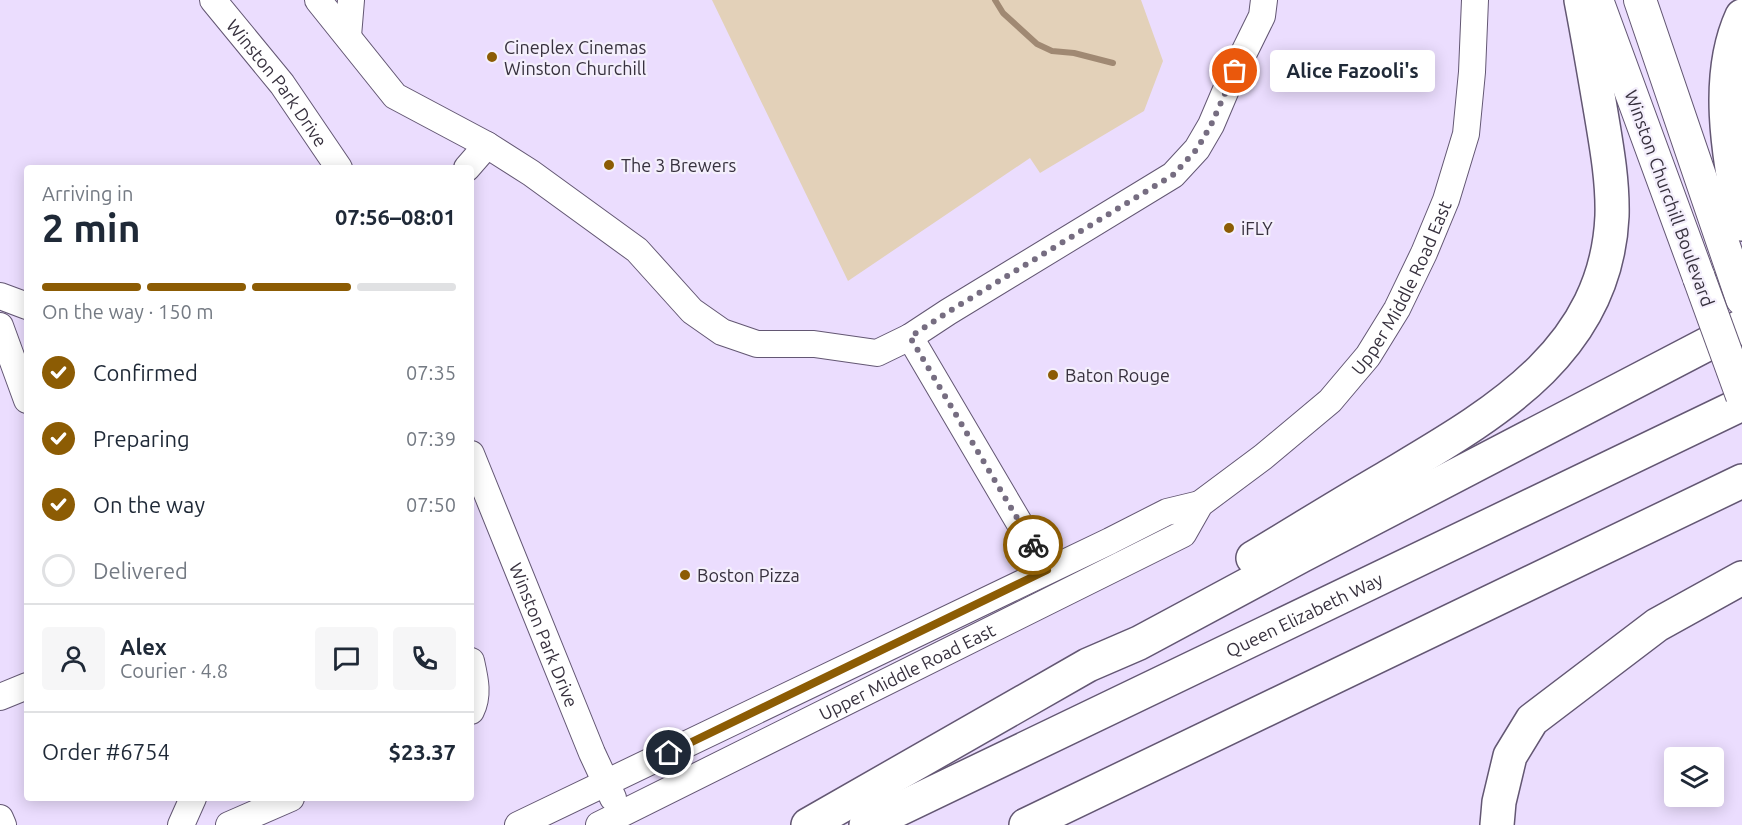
<!DOCTYPE html>
<html lang="en">
<head>
<meta charset="utf-8">
<style>
	body { margin:0; font-family:Ubuntu,sans-serif; background:#f6f6f7; color:#1f2937; height:100vh; display:flex; flex-direction:column; font-size:22px; white-space:nowrap }
	* { box-sizing:border-box; margin:0 }
	p { font-size:20px; color:#747a83 }
	.icon { flex:none; width:33px; height:33px; fill:none; stroke:currentColor; stroke-width:2; stroke-linecap:round; stroke-linejoin:round }
	.map { position:relative; flex:1; overflow:hidden }
	.side { position:absolute; left:24px; top:165px; width:450px; height:636px; display:flex; flex-direction:column; background:#fff; border-radius:6px; box-shadow:0 3px 15px #0003 }
	.side>* { flex:none }
	.buttons { position:absolute; left:1664px; top:747px; display:grid; gap:12px }
	.buttons a { display:grid; place-items:center; width:60px; height:60px; border-radius:6px; background:#fff; box-shadow:0 3px 15px #0003; font-size:30px }
	.pin { position:absolute; display:grid; place-items:center; width:51px; height:51px; color:#fff; margin:-26px; border:3px solid #fff; border-radius:50%; box-shadow:0 2px 6px #0007 }
	.courier { position:absolute; display:grid; place-items:center; width:60px; height:60px; margin:-30px; border:4px solid #8c5c04; border-radius:50%; background:#fff; color:#222; box-shadow:0 2px 8px #0007 }
	.bubble { position:absolute; height:42px; border-radius:6px; background:#fff; box-shadow:0 3px 15px #0003; font-size:20px; font-weight:600; line-height:42px; text-align:center }
	.overview em { font-style:normal; font-weight:600 }
	.overview div { display:flex; flex-direction:column-reverse }
	.overview { display:flex; align-items:center; justify-content:space-between; height:102px; padding:0 18px }
	h1 { font-size:39px; font-weight:600; line-height:45px }
	.bar { display:grid; grid-template-columns:repeat(4,1fr); gap:9px 6px; align-content:center; height:72px; padding:0 18px }
	.bar i { height:8px; border-radius:4px; background:#e0e1e3 }
	.bar .selected { background:#8c5c04 }
	.bar p { grid-column:span 4 }
	.line { display:flex; align-items:center; gap:15px; padding:0 18px; border-top:2px solid #e0e1e3 }
	.line div { flex:1 }
	.round { display:grid; place-items:center; flex:none; width:63px; height:63px; border-radius:6px; background:#f6f6f7 }
	ol { padding:0 18px; list-style:none }
	li { display:flex; align-items:center; gap:18px; height:66px }
	li p { margin-inline-start:auto }
	li .icon { padding:6px; border-radius:50%; background:#8c5c04; color:#fff; stroke-width:4 }
	li:last-child { color:#747a83 }
	li i { width:33px; height:33px; border:3px solid #e0e1e3; border-radius:50% }
	.map>svg:first-child { display:block }
	.green { fill:#e3d1b9 }
	.lines { fill:none; stroke-linecap:round; stroke-linejoin:round }
	.stream { stroke:#a08973; stroke-width:6 }
	.minor-casing { stroke:#635773; stroke-width:28 }
	.major-casing { stroke:#635773; stroke-width:34 }
	.highway-casing { stroke:#635773; stroke-width:36 }
	.minor { stroke:#fff; stroke-width:26 }
	.major { stroke:#fff; stroke-width:32 }
	.highway { stroke:#fff; stroke-width:33 }
	.major-bridge-casing { stroke:#635773; stroke-width:34; stroke-linecap:butt }
	.major-bridge { stroke:#fff; stroke-width:32 }
	.done { stroke:#766d81; stroke-width:6; stroke-dasharray:0 10.8 }
	.route { stroke:#8c5c04; stroke-width:8 }
	.poi-dot { fill:#8c5c04; stroke:#f4effc; stroke-width:2 }
	.labels { text-anchor:middle; dominant-baseline:central; stroke-width:4.5; stroke-linejoin:round; paint-order:stroke }
	.poi-label { font-size:18px; fill:#37313e; stroke:#f4effc; text-anchor:start }
	.street-label { font-size:18px; fill:#37313e; stroke:#f4effc }
</style>
</head>
<body>
<div class="map">
<svg width="1742" height="825" viewBox="0 0 1742 825">
	<rect width="100%" height="100%" fill="#ebddfe"/>
	<polygon class="green" points="712,0 1141,0 1163,61 1144,111 1040,173 1030,158 848,281"/>
	<g class="lines">
		<polyline class="stream" points="995,0 1003,13 1037,44 1052,51 1074,53 1113,63"/>
		<g class="minor-casing">
			<g id="minor">
				<path id="s1" d="M213,0l69,84 57,84"/>
				<polyline points="318,0 395,96 487,145"/>
				<polyline points="348,36 351,0"/>
				<polyline points="467,168 487,145 531,173 637,250 692,311 722,332 757,344 814,344 877,353 910,337 948,312 1173,175 1197,149 1211,125 1228,85 1262,16 1264,0"/>
				<polyline points="0,296 27,306"/>
				<polyline points="0,326 27,400"/>
				<polyline points="910,337 1047,570"/>
				<path id="s2" d="M471,454l121,299 21,45"/>
				<path d="M471,661c4,18 8,34 0,50"/>
				<polyline points="0,697 27,686"/>
				<polyline points="0,818 3,825"/>
				<polyline points="181,825 193,798"/>
				<polyline points="229,825 291,798"/>
				<polyline points="518,825 1110,541 1167,512 1200,504"/>
				<path id="s3" d="M599,825l584,-291 17,-30 63,-47 67,-56 38,-45 29,-47 27,-56 22,-53 20,-66 6,-62 3,-72"/>
			</g>
		</g>
		<g class="major-casing">
			<g id="major">
				<polyline points="1597,0 1699,278"/>
				<polyline points="1640,0 1742,299"/>
			</g>
		</g>
		<g class="highway-casing">
			<g id="highway">
				<path d="M1742,16c-29,63 -12,144 0,208"/>
				<path d="M1253,558c45,-27 88,-54 133,-80 104,-62 220,-125 226,-262 1,-36 -6,-73 -12,-109 -6,-35 -12,-71 -19,-107"/>
				<polyline points="808,825 1088,665 1139,643 1301,556 1742,326"/>
				<path id="s4" d="M866,825l876,-421"/>
				<polyline points="1026,825 1742,481"/>
				<polyline points="1497,825 1499,802 1510,756 1532,720 1657,625 1742,578"/>
			</g>
		</g>
		<use href="#minor" class="minor"/>
		<use href="#major" class="major"/>
		<use href="#highway" class="highway"/>
		<g class="major-bridge-casing">
			<polyline id="major-bridge" points="1699,278 1742,396"/>
		</g>
		<use href="#major-bridge" class="major-bridge"/>
	</g>
	<g class="lines">
		<polyline class="done" points="1033,545 910,337 948,312 1173,175 1197,149 1211,125 1235,71"/>
		<polyline class="route" points="669,753 1047,570 1033,545"/>
	</g>
	<g class="poi-dot">
		<circle cx="492" cy="57" r="6"/>
		<circle cx="609" cy="165" r="6"/>
		<circle cx="1229" cy="228" r="6"/>
		<circle cx="1053" cy="375" r="6"/>
		<circle cx="685" cy="575" r="6"/>
	</g>
	<g class="labels">
		<g class="poi-label">
			<text x="504" y="47">Cineplex Cinemas<tspan x="504" dy="21">Winston Churchill</tspan></text>
			<text x="621" y="165">The 3 Brewers</text>
			<text x="1241" y="228">iFLY</text>
			<text x="1065" y="375">Baton Rouge</text>
			<text x="697" y="575">Boston Pizza</text>
		</g>
		<g class="street-label">
			<text stroke="none"><textPath href="#s1" startOffset="105">Winston Park Drive</textPath></text>
			<text transform="translate(1670 198) rotate(70)">Winston Churchill Boulevard</text>
			<text stroke="none"><textPath href="#s3" startOffset="988">Upper Middle Road East</textPath></text>
			<text stroke="none"><textPath href="#s4" startOffset="486">Queen Elizabeth Way</textPath></text>
			<text stroke="none"><textPath href="#s2" startOffset="195">Winston Park Drive</textPath></text>
			<text stroke="none"><textPath href="#s3" startOffset="344">Upper Middle Road East</textPath></text>
		</g>
	</g>
</svg>
<div class="buttons">
<a><svg class="icon" aria-label="layers" viewBox="0 0 24 24"><path d="M12 4l9 5-9 5-9-5zM3 14l9 5 9-5"/></svg></a>
</div>
<div class="pin" style="left:1235px;top:71px;background:#ea580c"><svg class="icon" aria-label="bag" viewBox="0 0 24 24"><path d="M5 8h14l-1 12H6zM9 8a3 3 0 0 1 6 0"/></svg></div>
<div class="pin" style="left:669px;top:753px;background:#1f2937"><svg class="icon" aria-label="home" viewBox="0 0 24 24"><path d="M3 11l9-7 9 7M6 9v11h12V9"/></svg></div>
<div class="courier" style="left:1033px;top:545px"><svg class="icon" aria-label="bike" viewBox="0 0 24 24"><circle cx="6" cy="16" r="4"/><circle cx="18" cy="16" r="4"/><path d="M6 16l4-8h5l3 8M10 8l3 8H6M13 5h3"/></svg></div>
<div class="bubble" style="left:1270px;top:50px;width:165px">Alice Fazooli's</div>
<section class="side">
<div class="overview"><div><h1>2 min</h1><p>Arriving in</p></div><em>07:56–08:01</em></div>
<div class="bar"><i class="selected"></i><i class="selected"></i><i class="selected"></i><i></i><p>On the way · 150 m</p></div>
<ol>
<li><svg class="icon" aria-label="check" viewBox="0 0 24 24"><path d="M5 12l5 5 9-10"/></svg>Confirmed<p>07:35</p></li>
<li><svg class="icon" aria-label="check" viewBox="0 0 24 24"><path d="M5 12l5 5 9-10"/></svg>Preparing<p>07:39</p></li>
<li><svg class="icon" aria-label="check" viewBox="0 0 24 24"><path d="M5 12l5 5 9-10"/></svg>On the way<p>07:50</p></li>
<li><i></i>Delivered</li>
</ol>
<div class="line" style="height:108px"><a class="round"><svg class="icon" aria-label="person" viewBox="0 0 24 24"><circle cx="12" cy="8" r="4"/><path d="M4 21q1-7 8-7t8 7"/></svg></a><div><b>Alex</b><p>Courier · 4.8</p></div><a class="round"><svg class="icon" aria-label="chat" viewBox="0 0 24 24"><path d="M4 5h16v11H9l-5 4z"/></svg></a><a class="round"><svg class="icon" aria-label="phone" viewBox="0 0 24 24"><path d="M5 4h4l2 5-3 2q2 4 5 5l2-3 5 2v4C11 20 4 13 5 4z"/></svg></a></div>
<div class="line" style="height:78px"><div>Order #6754</div><b>$23.37</b></div>
</section>
</div>
</body>
</html>
